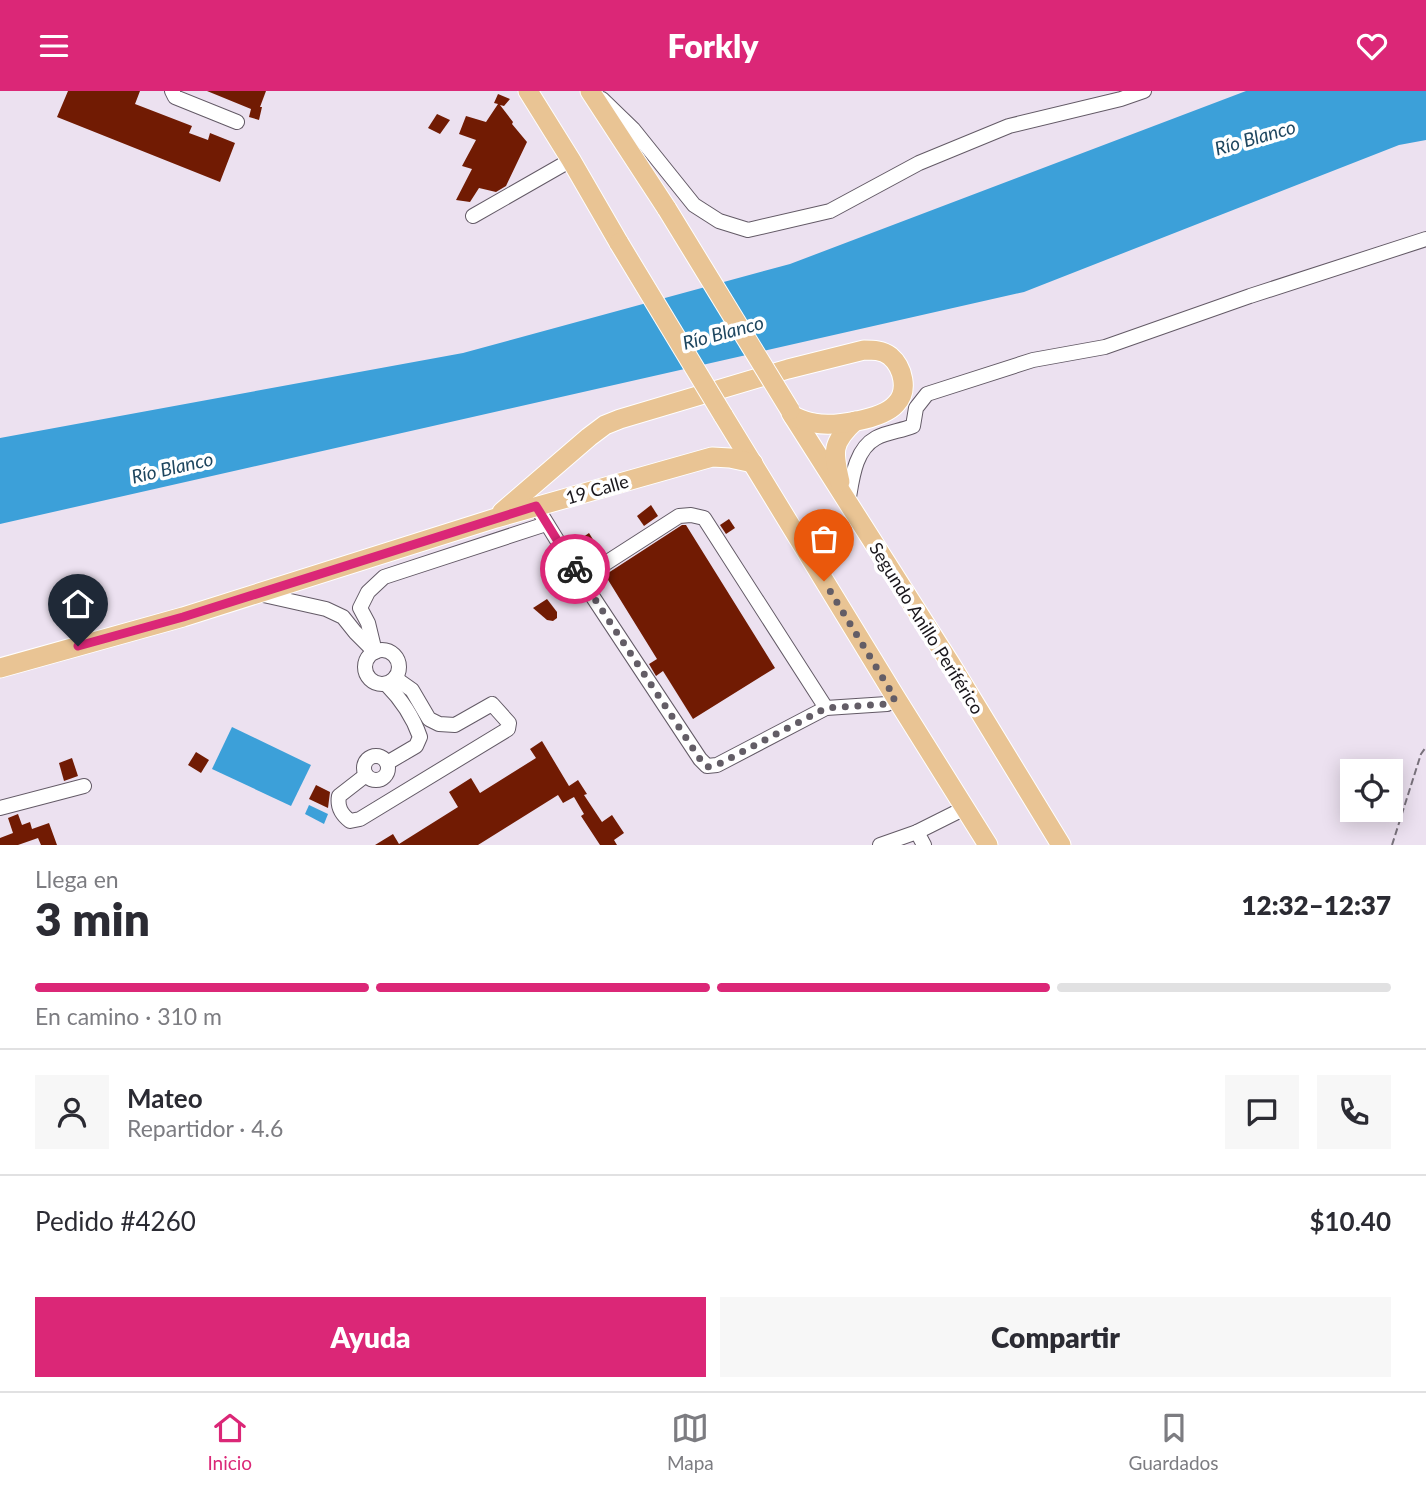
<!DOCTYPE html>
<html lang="es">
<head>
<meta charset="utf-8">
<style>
	body { margin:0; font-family:Lato,sans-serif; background:#f7f7f7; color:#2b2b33; height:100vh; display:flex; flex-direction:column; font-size:26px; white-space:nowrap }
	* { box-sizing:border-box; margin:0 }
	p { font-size:23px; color:#7c7c81 }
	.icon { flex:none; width:38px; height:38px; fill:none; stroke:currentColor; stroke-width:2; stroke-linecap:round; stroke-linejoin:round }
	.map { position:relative; height:754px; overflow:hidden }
	.details { display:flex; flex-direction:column; background:#fff; flex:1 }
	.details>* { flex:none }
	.tools { position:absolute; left:1340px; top:668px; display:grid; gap:14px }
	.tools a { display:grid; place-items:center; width:63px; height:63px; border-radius:0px; background:#fff; box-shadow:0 4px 18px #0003; font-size:35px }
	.pin { position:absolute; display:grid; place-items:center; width:60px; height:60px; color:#fff; margin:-72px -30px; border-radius:50% 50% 50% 0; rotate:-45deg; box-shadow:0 0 7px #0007 }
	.pin .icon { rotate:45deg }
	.courier { position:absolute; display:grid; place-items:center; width:70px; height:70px; margin:-35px; border:5px solid #db2777; border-radius:50%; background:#fff; color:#222; box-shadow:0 2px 9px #0007 }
	.overview em { font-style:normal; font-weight:800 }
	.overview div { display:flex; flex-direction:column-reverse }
	.overview { display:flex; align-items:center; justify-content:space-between; height:119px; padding:0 35px }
	h1 { font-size:46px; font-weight:800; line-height:52px }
	.bar { display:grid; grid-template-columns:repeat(4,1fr); gap:10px 7px; align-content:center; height:84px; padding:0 35px }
	.bar i { height:9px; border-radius:5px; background:#e1e1e2 }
	.bar .selected { background:#db2777 }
	.bar p { grid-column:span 4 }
	.line { display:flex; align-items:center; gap:18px; padding:0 35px; border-top:2px solid #e1e1e2 }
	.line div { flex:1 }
	.round { display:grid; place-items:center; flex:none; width:74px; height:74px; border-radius:0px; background:#f7f7f7 }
	.button { display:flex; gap:14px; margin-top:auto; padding:14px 35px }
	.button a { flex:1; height:80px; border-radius:0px; background:#db2777; color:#fff; font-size:28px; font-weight:800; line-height:80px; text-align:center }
	.button a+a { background:#f7f7f7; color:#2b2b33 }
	header { display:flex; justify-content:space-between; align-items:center; height:91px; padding:0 35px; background:#db2777; color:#fff; font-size:32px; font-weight:800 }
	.tabs { display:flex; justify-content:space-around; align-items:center; height:98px; border-top:2px solid #e1e1e2; background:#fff; font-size:19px; color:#7c7c81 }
	.tabs a { display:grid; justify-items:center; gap:4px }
	.tabs .selected { color:#db2777 }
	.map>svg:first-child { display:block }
	.water { fill:#3ca0d9 }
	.building { fill:#711b03 }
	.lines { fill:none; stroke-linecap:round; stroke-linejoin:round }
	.minor-casing { stroke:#635a66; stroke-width:16 }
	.major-casing { stroke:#fff; stroke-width:21 }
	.path { stroke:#79727c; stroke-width:2; stroke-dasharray:7 3.5; stroke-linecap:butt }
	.minor { stroke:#fff; stroke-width:14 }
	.major { stroke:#e9c494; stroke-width:19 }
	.major-bridge-casing { stroke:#fff; stroke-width:21; stroke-linecap:butt }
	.major-bridge { stroke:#e9c494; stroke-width:19 }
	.done { stroke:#635d66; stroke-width:7; stroke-dasharray:0 12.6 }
	.route { stroke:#db2777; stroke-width:9 }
	.labels { text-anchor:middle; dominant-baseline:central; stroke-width:7; stroke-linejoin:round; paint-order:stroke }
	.street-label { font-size:18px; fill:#19161b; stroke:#fff }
	.water-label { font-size:19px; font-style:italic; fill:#1e465f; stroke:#fff }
</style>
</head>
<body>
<header><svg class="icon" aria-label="menu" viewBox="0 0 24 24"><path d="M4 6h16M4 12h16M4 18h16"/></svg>Forkly<svg class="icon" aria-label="heart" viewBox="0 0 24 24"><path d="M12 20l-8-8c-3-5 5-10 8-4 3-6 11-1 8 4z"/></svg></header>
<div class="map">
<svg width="1426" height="754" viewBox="0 0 1426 754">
	<rect width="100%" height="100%" fill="#ece1f0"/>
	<g class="water">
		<polygon points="1246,0 1426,0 1426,49 1399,54 1024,201 0,433 0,347 463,262 790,173"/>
		<polygon points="232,636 311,674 291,715 212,678"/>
		<polygon points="309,714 328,723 324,733 305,723"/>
	</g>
	<g class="building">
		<polygon points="68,0 140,0 135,13 192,35 189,42 208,49 210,42 235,52 220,91 57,26"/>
		<polygon points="207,0 266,0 260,16 262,16 259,29 249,26 251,18"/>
		<polygon points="498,3 510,8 504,15 500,14 513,31 512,33 527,51 506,95 496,101 479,97 470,111 456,109 472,78 462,75 476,49 459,43 466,25 486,31 498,13 494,12"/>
		<polygon points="437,23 450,29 440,43 428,37"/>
		<polygon points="651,414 658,425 644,435 637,425"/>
		<polygon points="729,428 735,437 726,443 720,434"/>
		<polygon points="682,434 686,434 775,577 693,628 663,580 656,585 649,573 657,568 605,484"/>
		<polygon points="589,442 594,450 582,459 576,451"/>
		<polygon points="547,508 557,521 557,527 553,530 547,529 533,517"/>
		<polygon points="542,650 569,695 578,689 587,703 584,704 602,731 612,724 624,742 614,749 617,754 600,754 581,725 584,723 574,706 563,712 558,704 478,754 375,754 393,743 399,753 458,716 449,701 471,687 480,702 536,667 530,658"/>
		<polygon points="196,661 209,669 201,682 188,674"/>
		<polygon points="72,667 78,685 64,690 59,672"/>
		<polygon points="316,694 330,701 328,717 309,708"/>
		<polygon points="18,723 22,734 30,731 32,738 49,732 57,754 41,754 38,747 18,754 0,754 0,747 13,742 8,727"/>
	</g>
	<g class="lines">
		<g class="minor-casing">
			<g id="minor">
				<polyline points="172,0 175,6 237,31"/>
				<polyline points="602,8 633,38 694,114 719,130 748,139 830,120 919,72 1009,35 1121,8 1144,0"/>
				<polyline points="473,125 571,69"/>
				<path d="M848,412c4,-22 6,-53 28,-65 11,-6 25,-7 37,-12l3,-18 11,-14 106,-34 72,-13 145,-51 176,-57"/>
				<polyline points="536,415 581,488 700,668 707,675 717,674 826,617 887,613 896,607"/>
				<polyline points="581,488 679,425 691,424 704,427 826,617"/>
				<polyline points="259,503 326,518 343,526 355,541 374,560"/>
				<circle cx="382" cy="576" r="17"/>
				<polyline points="375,561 368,532 360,517 368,501 384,486 546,433"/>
				<path d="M386,593c15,15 27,33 34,53l-4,9 -29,17"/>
				<circle cx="376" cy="677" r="12"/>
				<path d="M366,684l-27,21c-2,11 2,18 11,25l10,-2 148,-90 1,-6 -17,-19 -37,21 -16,-1 -10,-5 -17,-29 -17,-12"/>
				<polyline points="0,717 84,695"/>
				<polyline points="917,741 924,754"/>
				<polyline points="880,754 917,741 965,717"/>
			</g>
		</g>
		<g class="major-casing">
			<g id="major">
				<polyline points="528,0 571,69 619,152"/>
				<polyline points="590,0 667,118"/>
				<polyline points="791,322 950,572 1061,754"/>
				<polyline points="723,324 896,607 988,754"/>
				<path d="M840,391c-7,-30 -9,-39 15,-61"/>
				<path d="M502,421l87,-75 16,-12 15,-6 168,-50 76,-19c9,0 18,0 26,6 13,11 19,35 6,48 -14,16 -63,23 -82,19 -8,-1 -14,-4 -21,-7"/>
				<polyline points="0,577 183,526 496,427 712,366 730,367 753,372"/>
			</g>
		</g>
		<polyline class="path" points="1392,754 1421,663 1426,656"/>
		<use href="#minor" class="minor"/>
		<use href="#major" class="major"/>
		<g class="major-bridge-casing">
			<g id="major-bridge">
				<polyline points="667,118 790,319"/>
				<polyline points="619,152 723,324"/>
			</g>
		</g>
		<use href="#major-bridge" class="major-bridge"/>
	</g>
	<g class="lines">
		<polyline class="done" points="575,478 700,668 707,676 717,674 826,617 887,613 895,607 824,490"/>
		<polyline class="route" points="78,555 183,526 536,415 575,478"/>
	</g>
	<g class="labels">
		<g class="street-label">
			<text transform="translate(597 398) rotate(-16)">19 Calle</text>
			<text transform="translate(927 537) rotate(58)">Segundo Anillo Periférico</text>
		</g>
		<g class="water-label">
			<text transform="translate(1255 46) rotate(-16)">Río Blanco</text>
			<text transform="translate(723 241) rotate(-15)">Río Blanco</text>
			<text transform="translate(172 376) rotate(-13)">Río Blanco</text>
		</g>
	</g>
</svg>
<div class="tools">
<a><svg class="icon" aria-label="locate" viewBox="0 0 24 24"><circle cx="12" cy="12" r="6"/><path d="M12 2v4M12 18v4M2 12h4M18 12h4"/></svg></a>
</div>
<div class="pin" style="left:824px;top:490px;background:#ea580c"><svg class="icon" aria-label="bag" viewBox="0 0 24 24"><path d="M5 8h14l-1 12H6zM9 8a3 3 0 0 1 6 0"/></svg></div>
<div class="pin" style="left:78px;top:555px;background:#1f2937"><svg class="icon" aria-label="home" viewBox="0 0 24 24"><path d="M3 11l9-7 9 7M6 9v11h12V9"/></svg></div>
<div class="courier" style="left:575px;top:478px"><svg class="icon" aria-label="bike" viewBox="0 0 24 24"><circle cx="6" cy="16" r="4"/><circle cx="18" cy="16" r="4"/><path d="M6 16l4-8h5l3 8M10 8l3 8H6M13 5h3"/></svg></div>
</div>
<section class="details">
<div class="overview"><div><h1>3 min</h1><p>Llega en</p></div><em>12:32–12:37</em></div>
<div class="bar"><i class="selected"></i><i class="selected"></i><i class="selected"></i><i></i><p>En camino · 310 m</p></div>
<div class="line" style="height:126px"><a class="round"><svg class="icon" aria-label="person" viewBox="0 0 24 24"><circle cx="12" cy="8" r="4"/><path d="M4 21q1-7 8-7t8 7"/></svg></a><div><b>Mateo</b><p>Repartidor · 4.6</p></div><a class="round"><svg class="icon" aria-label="chat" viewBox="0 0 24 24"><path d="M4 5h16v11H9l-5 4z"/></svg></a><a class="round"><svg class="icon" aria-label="phone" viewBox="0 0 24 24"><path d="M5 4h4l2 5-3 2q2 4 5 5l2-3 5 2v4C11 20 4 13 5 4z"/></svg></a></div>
<div class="line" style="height:91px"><div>Pedido #4260</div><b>$10.40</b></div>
<div class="button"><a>Ayuda</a><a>Compartir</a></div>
</section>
<nav class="tabs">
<a class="selected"><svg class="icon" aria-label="home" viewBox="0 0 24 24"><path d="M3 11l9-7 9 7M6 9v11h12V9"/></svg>Inicio</a>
<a><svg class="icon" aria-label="map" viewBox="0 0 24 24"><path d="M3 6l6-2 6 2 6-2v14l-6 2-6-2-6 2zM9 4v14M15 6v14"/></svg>Mapa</a>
<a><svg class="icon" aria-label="saved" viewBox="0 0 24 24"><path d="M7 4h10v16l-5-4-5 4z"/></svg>Guardados</a>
</nav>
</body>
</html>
